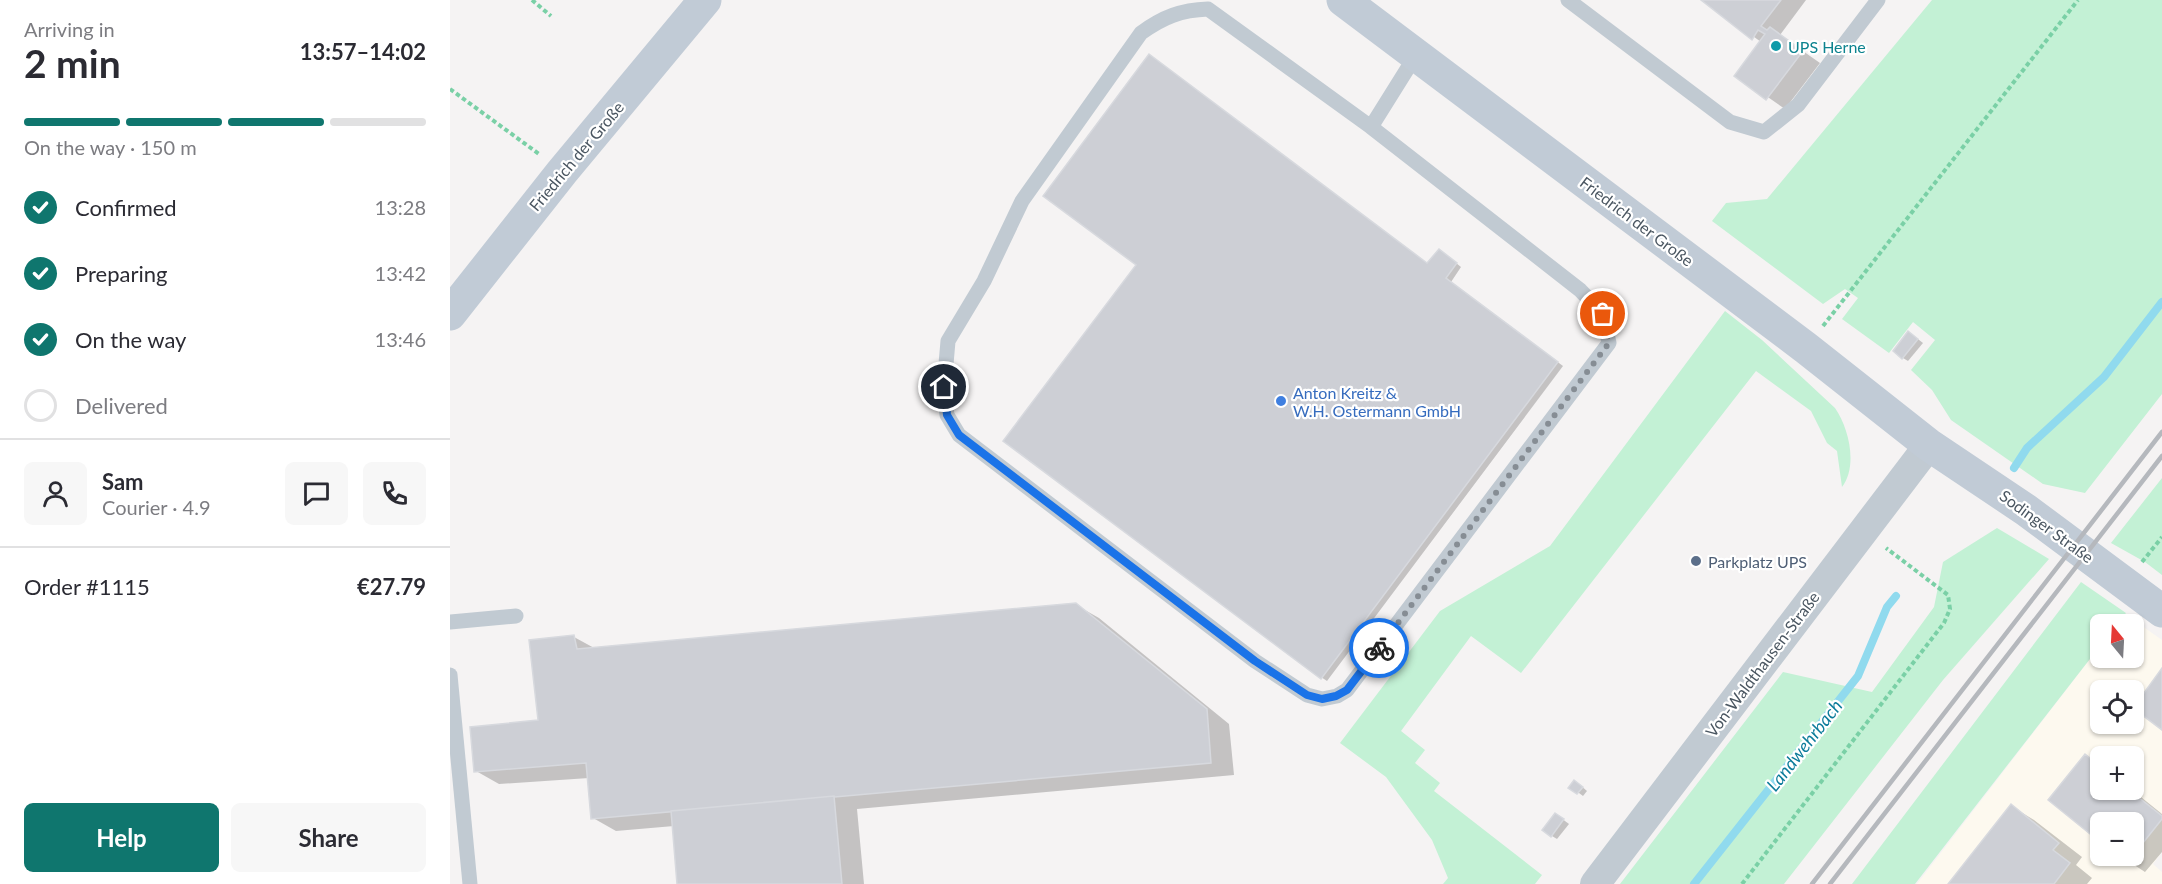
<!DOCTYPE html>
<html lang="en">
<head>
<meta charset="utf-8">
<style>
	body { margin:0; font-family:Lato,sans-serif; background:#f7f7f7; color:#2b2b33; height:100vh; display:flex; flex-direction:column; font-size:22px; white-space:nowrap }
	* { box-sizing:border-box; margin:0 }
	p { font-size:20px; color:#7c7c81 }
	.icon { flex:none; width:33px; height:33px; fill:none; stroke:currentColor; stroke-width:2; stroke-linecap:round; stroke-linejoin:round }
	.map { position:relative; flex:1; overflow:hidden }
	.sheet { display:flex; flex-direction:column; background:#fff; width:450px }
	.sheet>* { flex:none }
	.needle { width:39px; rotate:342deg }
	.buttons { position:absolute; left:1640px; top:614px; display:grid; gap:12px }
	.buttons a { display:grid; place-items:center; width:54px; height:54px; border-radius:9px; background:#fff; box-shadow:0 2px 4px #0004; font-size:30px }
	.pin { position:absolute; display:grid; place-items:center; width:51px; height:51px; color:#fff; margin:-26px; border:3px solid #fff; border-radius:50%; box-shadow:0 2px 6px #0007 }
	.courier { position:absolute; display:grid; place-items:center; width:60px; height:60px; margin:-30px; border:4px solid #1a73e8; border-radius:50%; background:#fff; color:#222; box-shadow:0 2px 8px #0007 }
	.summary em { font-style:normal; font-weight:700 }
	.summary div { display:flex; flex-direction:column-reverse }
	.summary { display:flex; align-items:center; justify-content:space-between; height:102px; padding:0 24px }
	h1 { font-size:39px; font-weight:700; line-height:45px }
	.bar { display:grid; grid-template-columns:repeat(4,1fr); gap:9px 6px; align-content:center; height:72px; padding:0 24px }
	.bar i { height:8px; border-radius:4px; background:#e1e1e2 }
	.bar .on { background:#0f766e }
	.bar p { grid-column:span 4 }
	.line { display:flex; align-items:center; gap:15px; padding:0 24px; border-top:2px solid #e1e1e2 }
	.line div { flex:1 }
	.round { display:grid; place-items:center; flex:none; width:63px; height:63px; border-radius:9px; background:#f7f7f7 }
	ol { padding:0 24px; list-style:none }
	li { display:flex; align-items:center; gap:18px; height:66px }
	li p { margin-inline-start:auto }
	li .icon { padding:6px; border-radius:50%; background:#0f766e; color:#fff; stroke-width:4 }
	li:last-child { color:#7c7c81 }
	li i { width:33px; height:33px; border:3px solid #e1e1e2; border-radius:50% }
	.action { display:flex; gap:12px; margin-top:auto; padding:12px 24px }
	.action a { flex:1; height:69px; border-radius:9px; background:#0f766e; color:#fff; font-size:24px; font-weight:700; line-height:69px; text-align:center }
	.action a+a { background:#f7f7f7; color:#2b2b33 }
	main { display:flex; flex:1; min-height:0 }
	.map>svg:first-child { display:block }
	.commercial { fill:#fdf9ef; fill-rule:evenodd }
	.green { fill:#c3f1d5 }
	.shadow { fill:#0003 }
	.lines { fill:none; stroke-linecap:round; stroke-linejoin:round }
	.stream { stroke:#90daee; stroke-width:8 }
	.building { fill:#cdcfd5; stroke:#d7d9de; stroke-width:1.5 }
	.path { stroke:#7ad0a6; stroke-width:4; stroke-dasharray:4.5 3; stroke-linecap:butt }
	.lane { stroke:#c1cad2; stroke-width:15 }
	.street { stroke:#c1cad2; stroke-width:30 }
	.secondary { stroke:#c1cbd6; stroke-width:33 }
	.rail { stroke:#b5b8bd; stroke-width:4.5 }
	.done { stroke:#868d94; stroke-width:6; stroke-dasharray:0 10.8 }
	.route { stroke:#1a73e8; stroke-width:8 }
	.culture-dot { fill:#0f9aa8; stroke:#fff; stroke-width:2 }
	.shop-dot { fill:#3f7fe0; stroke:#fff; stroke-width:2 }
	.service-dot { fill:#5c6f8a; stroke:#fff; stroke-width:2 }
	.labels { text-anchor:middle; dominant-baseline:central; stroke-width:4.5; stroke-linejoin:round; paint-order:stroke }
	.culture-label { font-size:16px; fill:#0d838f; stroke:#fff; text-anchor:start }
	.street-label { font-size:16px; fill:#4a5661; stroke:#fff }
	.shop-label { font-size:16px; fill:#366cbe; stroke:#fff; text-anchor:start }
	.service-label { font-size:16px; fill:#4e5e75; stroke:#fff; text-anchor:start }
	.water-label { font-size:18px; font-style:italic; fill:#0c7c9b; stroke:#fff }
</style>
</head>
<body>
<main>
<section class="sheet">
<div class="summary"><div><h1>2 min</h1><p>Arriving in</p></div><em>13:57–14:02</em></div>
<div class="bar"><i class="on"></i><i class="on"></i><i class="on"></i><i></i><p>On the way · 150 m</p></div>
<ol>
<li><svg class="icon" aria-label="check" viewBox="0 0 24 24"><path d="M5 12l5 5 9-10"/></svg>Confirmed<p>13:28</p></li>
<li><svg class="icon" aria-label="check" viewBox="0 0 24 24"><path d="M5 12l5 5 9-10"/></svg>Preparing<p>13:42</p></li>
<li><svg class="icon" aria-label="check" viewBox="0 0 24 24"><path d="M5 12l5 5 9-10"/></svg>On the way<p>13:46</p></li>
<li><i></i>Delivered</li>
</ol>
<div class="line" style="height:108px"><a class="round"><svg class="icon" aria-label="person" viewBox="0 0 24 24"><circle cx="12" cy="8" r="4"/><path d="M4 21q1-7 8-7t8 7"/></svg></a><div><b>Sam</b><p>Courier · 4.9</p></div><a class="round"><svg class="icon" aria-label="chat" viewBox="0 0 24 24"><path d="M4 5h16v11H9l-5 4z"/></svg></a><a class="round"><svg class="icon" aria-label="phone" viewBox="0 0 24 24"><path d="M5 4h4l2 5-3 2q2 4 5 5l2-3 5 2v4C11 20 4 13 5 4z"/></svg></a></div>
<div class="line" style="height:78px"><div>Order #1115</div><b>€27.79</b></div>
<div class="action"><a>Help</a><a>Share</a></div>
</section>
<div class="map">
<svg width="1712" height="884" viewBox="0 0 1712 884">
	<rect width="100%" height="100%" fill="#f5f3f3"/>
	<path class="commercial" d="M1675,614l37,26v212l-9,12 9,8v12h-245l183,-238v11h33v-33h-16zM1650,690h33v33h-33zM1650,756h33v33h-33zM1650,822h33v33h-33z"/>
	<g class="green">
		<polygon points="1482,0 1712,0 1712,394 1635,493 1593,484 1501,420 1482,390 1461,370 1485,340 1463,322 1439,353 1392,319 1408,298 1395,289 1373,304 1262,221 1276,203 1317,199"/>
		<path d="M1275,311l37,29 73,68c14,20 23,58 7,79l-5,-36 -10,-8 -16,-32 -55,-40 -235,302 -50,-37 -70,95 24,19 -10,13 25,20 -6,8 108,84 -7,9h-92l5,-6 -16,-38 -46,-63 -46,-34 100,-132 110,-65z"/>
		<polygon points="1712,478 1712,575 1695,562 1661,543"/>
		<polygon points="1547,528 1599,559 1493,680 1334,884 1170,884 1333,672 1422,692 1484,607 1493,562"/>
		<polygon points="1631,582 1676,613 1667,624 1650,624 1650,646 1465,884 1402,884"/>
	</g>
	<g class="shadow">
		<polygon points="1254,0 1356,0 1330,35 1370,63 1335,109 1286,75 1311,42"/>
		<polygon points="995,254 1011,267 1001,282 1113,366 877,681 871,677 688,265 978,265"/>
		<polygon points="1464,336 1473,343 1458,361 1453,358"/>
		<polygon points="626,605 649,618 779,724 784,775 407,809 414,884 229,884 224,826 166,831 143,818 139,778 49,784 26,771 89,721 124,637 146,649"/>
		<polygon points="1635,756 1650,765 1650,789 1681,789 1712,814 1712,852 1695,872 1669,855 1683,855 1683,822 1650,822 1650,840"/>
		<polygon points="1130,785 1137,791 1133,796 1121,787"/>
		<polygon points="1561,806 1584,820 1632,857 1626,865 1642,878 1637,884 1499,884"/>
		<polygon points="1111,818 1119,824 1107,839 1102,836"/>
	</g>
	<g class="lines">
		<g class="stream">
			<polyline points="1564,468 1577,448 1654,377 1712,302"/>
			<polyline points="1244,884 1408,676 1437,607 1446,596"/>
		</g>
	</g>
	<g class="building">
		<polygon points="1251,0 1331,0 1311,26 1317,30 1320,27 1353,51 1316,100 1284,76 1315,34 1308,30 1302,40"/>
		<polygon points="699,54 977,263 989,249 1007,263 996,278 1108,362 871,679 553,441 686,265 593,196"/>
		<polygon points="1458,331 1468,339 1452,359 1443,351"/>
		<polygon points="626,603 757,709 761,763 141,819 136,763 24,772 20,727 88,720 79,640 124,635 127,649"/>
		<polygon points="1712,668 1712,730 1683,708"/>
		<polygon points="1635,754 1650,766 1650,789 1678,789 1712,816 1712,819 1677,863 1666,855 1683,855 1683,822 1650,822 1650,842 1598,800"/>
		<polygon points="1124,780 1133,787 1127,794 1118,788"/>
		<polygon points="384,796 392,884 227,884 221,811"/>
		<polygon points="1561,804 1609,843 1603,850 1620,863 1604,884 1498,884"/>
		<polygon points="1105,813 1114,819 1101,837 1092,830"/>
	</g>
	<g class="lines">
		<g class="path">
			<polyline points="82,0 101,16"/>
			<polyline points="0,89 89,154"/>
			<polyline points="1373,326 1628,0"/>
			<polyline points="1692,562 1712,537"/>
			<polyline points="1292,884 1494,623 1500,609 1498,595 1436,548"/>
		</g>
		<g class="lane">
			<polyline points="1118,0 1280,122 1314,132 1348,105 1428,0"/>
			<path d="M921,127l209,163 23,24 6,29 -262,347 -10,6 -15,3 -15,-4 -52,-34 -296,-226 -12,-20 -3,-28 4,-46 36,-60 38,-80 119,-168c22,-16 40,-23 67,-24l163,118 45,-72"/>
			<polyline points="0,622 66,616"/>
			<polyline points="0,675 20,884"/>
		</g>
		<polyline class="street" points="1145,884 1479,445"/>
		<g class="secondary">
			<polyline points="893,0 1356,348 1479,445 1576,510 1712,611"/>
			<polyline points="0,314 112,172 255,0"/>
		</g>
		<g class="rail">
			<polyline points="1362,884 1712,432"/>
			<polyline points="1380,884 1712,456"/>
		</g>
	</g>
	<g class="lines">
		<polyline class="done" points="929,648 1159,343 1153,314"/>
		<polyline class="route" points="494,387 497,415 509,435 805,661 857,695 872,699 886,696 897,690 929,648"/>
	</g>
	<circle class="culture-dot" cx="1326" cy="46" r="6"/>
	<circle class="shop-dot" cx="831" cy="401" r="6"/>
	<circle class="service-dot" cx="1246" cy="561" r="6"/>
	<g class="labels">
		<g class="culture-label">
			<text x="1338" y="46">UPS Herne</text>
		</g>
		<g class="street-label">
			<text transform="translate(126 156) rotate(-50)">Friedrich der Große</text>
			<text transform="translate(1187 221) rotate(37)">Friedrich der Große</text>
			<text transform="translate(1597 526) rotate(36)">Sodinger Straße</text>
			<text transform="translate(1312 664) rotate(-53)">Von-Waldthausen-Straße</text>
		</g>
		<g class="shop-label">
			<text x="843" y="392">Anton Kreitz &amp;<tspan x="843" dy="18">W.H. Ostermann GmbH</tspan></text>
		</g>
		<g class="service-label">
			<text x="1258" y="561">Parkplatz UPS</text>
		</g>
		<g class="water-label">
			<text transform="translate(1354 745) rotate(-52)">Landwehrbach</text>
		</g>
	</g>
</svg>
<div class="buttons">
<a><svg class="needle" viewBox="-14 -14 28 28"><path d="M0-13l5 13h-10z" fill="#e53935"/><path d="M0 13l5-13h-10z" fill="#7c7c81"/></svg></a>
<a><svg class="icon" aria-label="locate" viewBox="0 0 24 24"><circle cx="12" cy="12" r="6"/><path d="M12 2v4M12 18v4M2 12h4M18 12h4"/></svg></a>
<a>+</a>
<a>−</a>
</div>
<div class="pin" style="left:1153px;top:314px;background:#ea580c"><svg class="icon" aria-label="bag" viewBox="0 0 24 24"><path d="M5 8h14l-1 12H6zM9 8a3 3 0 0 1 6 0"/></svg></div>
<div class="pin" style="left:494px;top:387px;background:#1f2937"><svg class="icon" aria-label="home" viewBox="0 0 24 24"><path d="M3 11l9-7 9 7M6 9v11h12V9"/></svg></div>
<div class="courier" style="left:929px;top:648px"><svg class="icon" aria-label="bike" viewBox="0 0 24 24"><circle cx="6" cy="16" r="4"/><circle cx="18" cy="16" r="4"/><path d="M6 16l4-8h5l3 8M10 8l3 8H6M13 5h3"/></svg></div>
</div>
</main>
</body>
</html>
